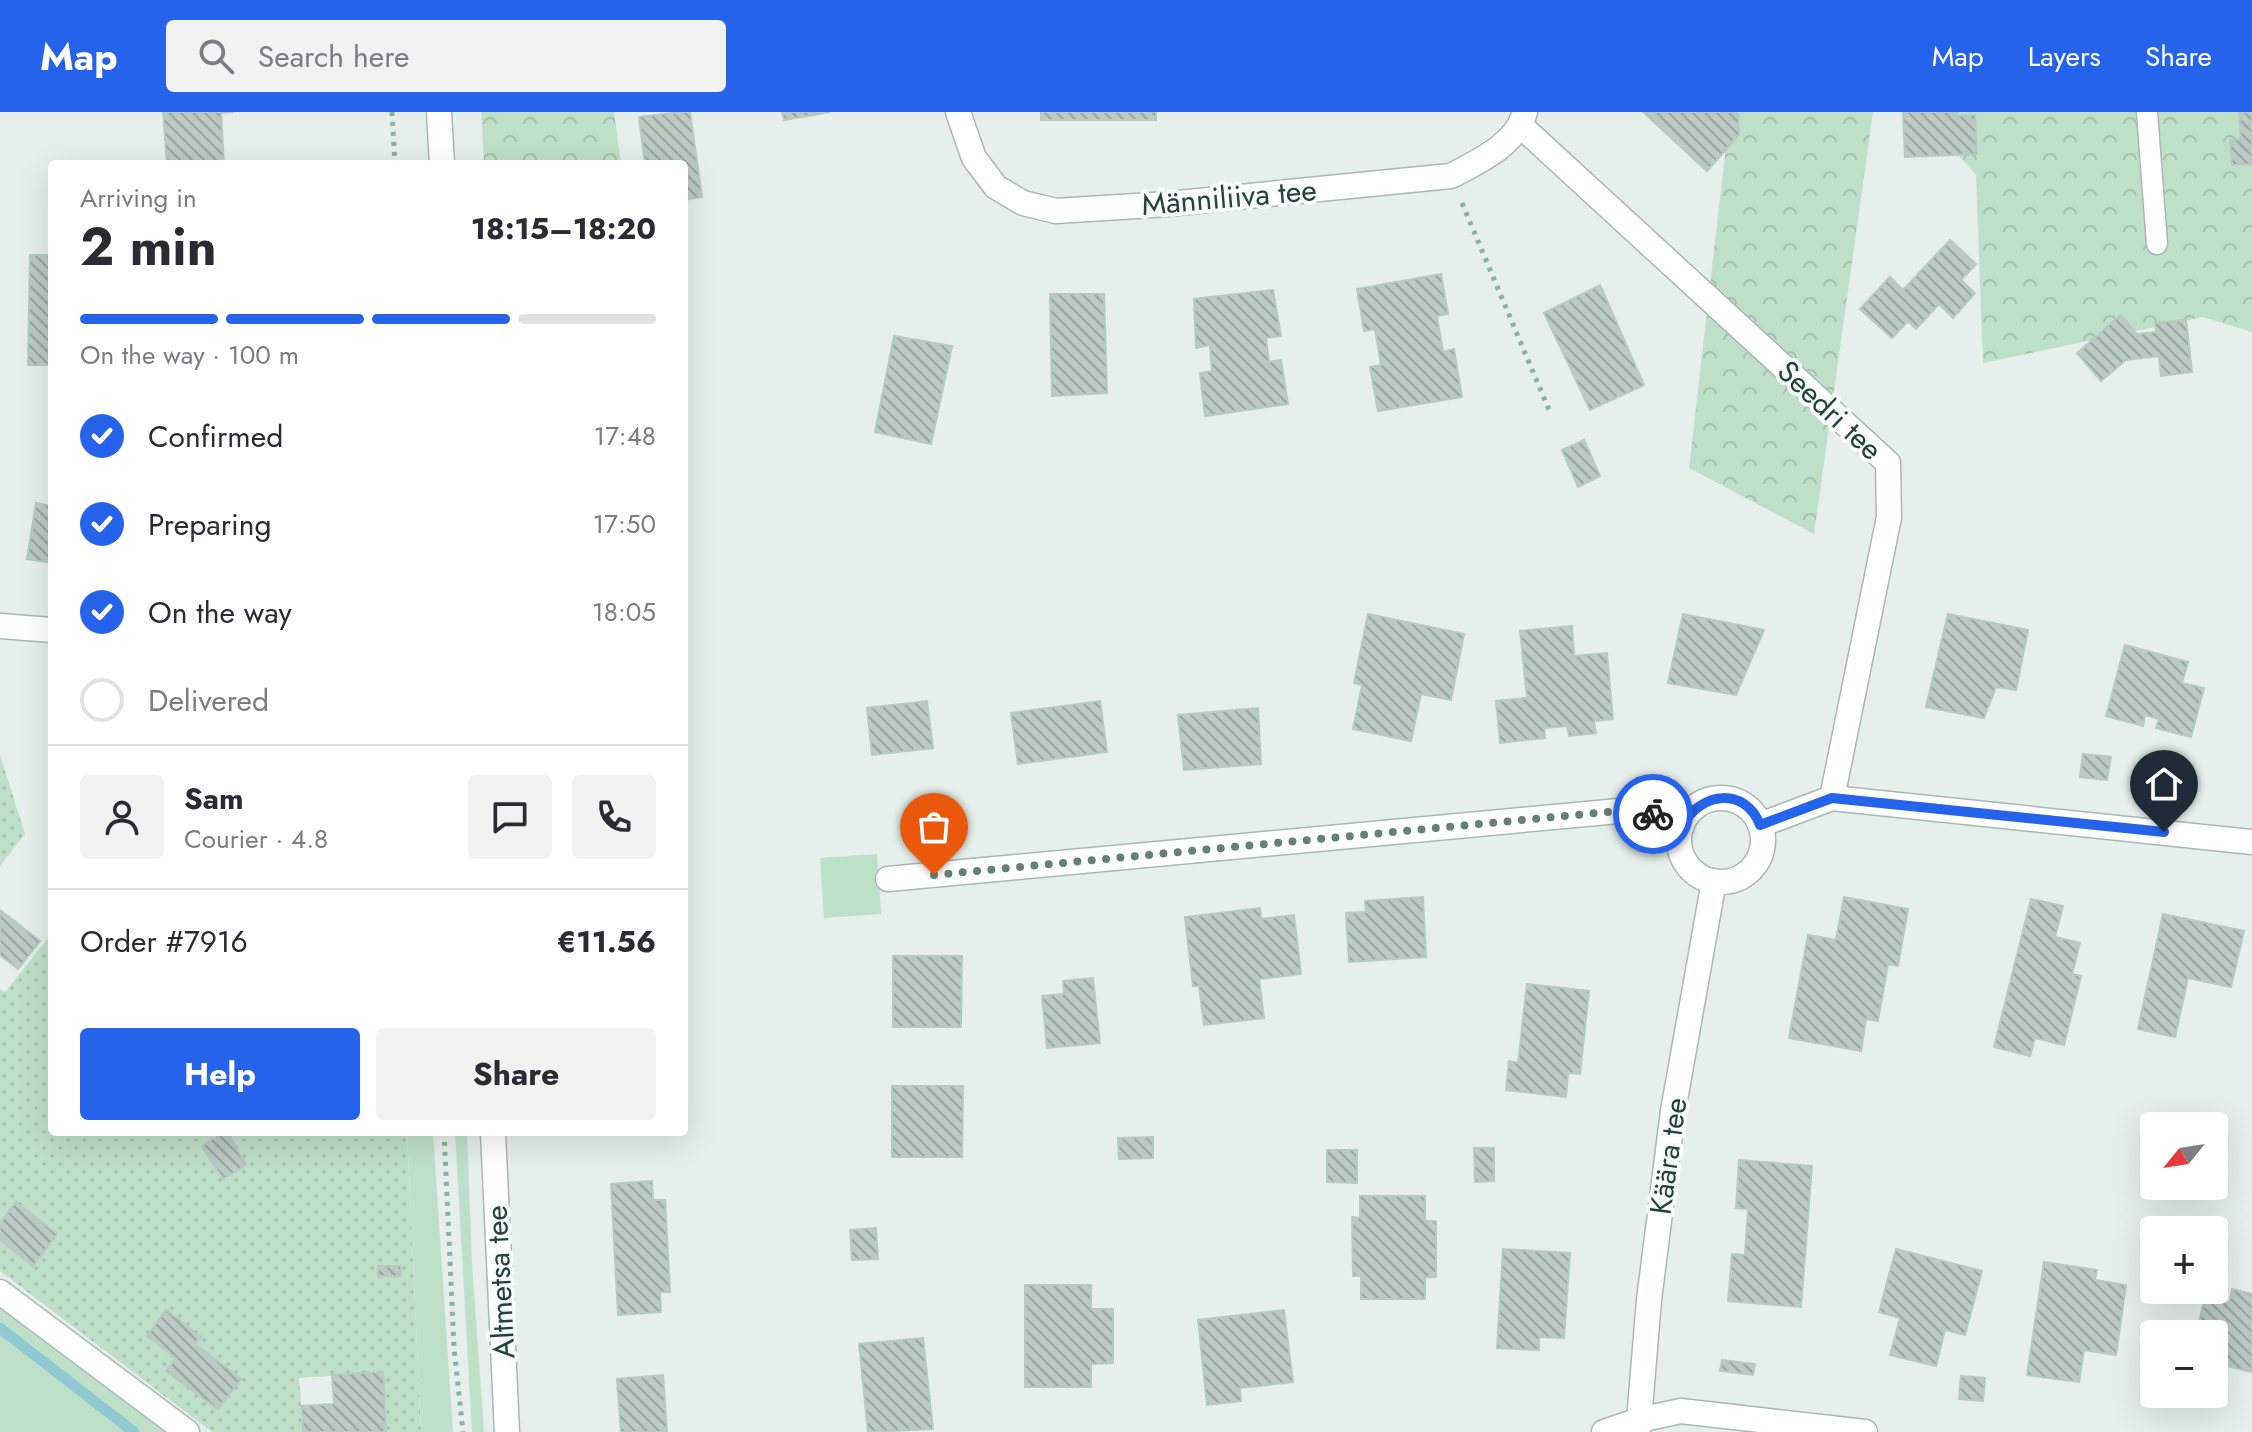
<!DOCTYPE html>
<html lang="en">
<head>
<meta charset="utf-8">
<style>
	body { margin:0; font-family:Jost,sans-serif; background:#f2f2f3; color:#2b2b33; height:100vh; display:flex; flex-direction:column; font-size:30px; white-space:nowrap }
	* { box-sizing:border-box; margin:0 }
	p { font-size:26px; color:#7c7c81 }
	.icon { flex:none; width:44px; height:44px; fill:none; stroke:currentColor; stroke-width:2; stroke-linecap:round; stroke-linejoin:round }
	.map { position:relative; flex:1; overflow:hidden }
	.panel { position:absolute; left:48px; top:48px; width:640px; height:976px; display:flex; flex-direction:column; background:#fff; border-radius:8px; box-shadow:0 8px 32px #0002 }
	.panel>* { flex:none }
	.needle { width:52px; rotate:240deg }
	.fabs { position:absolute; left:2140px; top:1000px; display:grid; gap:16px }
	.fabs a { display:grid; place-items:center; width:88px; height:88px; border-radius:8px; background:#fff; box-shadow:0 8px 32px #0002; font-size:40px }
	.pin { position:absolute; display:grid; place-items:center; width:68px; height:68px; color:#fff; margin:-82px -34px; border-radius:50% 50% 50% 0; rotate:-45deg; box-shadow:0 0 8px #0007 }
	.pin .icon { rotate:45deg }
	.courier { position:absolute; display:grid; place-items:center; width:80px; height:80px; margin:-40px; border:6px solid #2563eb; border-radius:50%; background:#fff; color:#222; box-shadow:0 2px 10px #0007 }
	.head em { font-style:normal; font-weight:700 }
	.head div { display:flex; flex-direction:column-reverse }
	.head { display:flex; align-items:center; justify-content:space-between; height:136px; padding:0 32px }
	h1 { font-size:52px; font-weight:700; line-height:60px }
	.bar { display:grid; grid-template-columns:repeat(4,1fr); gap:12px 8px; align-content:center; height:96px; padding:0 32px }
	.bar i { height:10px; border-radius:6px; background:#e1e1e2 }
	.bar .current { background:#2563eb }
	.bar p { grid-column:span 4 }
	.line { display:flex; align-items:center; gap:20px; padding:0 32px; border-top:2px solid #e1e1e2 }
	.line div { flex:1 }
	.round { display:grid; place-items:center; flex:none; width:84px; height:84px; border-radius:8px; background:#f2f2f3 }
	ol { padding:0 32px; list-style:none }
	li { display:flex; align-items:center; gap:24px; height:88px }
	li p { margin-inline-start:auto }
	li .icon { padding:8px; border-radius:50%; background:#2563eb; color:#fff; stroke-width:4 }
	li:last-child { color:#7c7c81 }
	li i { width:44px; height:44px; border:4px solid #e1e1e2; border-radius:50% }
	.primary-button { display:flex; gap:16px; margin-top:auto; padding:16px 32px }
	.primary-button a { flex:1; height:92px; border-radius:8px; background:#2563eb; color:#fff; font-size:32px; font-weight:700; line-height:92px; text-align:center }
	.primary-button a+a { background:#f2f2f3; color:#2b2b33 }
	header { display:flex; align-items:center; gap:48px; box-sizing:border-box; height:112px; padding:0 40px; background:#2563eb; color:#fff }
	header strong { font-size:38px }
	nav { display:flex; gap:44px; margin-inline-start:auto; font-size:28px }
	.search { width:560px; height:72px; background:#f2f2f3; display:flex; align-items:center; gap:20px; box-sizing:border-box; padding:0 28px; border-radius:8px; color:#7c7c81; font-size:30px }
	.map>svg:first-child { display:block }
	.green { fill:#bfe0c8 }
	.forest { fill:url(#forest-crowns) }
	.garden { fill:url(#garden-dots) }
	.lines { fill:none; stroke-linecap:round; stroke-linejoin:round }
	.stream { stroke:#8ec9d4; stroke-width:11 }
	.building { fill:url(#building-back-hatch); stroke:#b8c9c2; stroke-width:2 }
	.service-casing { stroke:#a8b8b2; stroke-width:23 }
	.minor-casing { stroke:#a8b8b2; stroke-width:27 }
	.tertiary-casing { stroke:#a8b8b2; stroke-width:27 }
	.path { stroke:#86b3a5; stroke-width:5; stroke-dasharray:4 6; stroke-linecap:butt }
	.service { stroke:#fff; stroke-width:20 }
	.minor { stroke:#fff; stroke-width:24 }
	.tertiary { stroke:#fff; stroke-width:24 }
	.done { stroke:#687f78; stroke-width:8; stroke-dasharray:0 14.4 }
	.route { stroke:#2563eb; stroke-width:10 }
	.labels { text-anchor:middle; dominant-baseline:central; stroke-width:8; stroke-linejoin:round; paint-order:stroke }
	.street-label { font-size:30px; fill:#24423a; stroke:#f7fbf9 }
</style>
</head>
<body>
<header>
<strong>Map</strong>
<div class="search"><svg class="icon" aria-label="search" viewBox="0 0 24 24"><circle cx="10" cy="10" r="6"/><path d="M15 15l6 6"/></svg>Search here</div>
<nav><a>Map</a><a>Layers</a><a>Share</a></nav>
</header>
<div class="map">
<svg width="2252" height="1320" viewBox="0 0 2252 1320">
	<defs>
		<pattern id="forest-crowns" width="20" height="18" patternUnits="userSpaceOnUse" patternTransform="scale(2)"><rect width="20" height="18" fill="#bfe0c8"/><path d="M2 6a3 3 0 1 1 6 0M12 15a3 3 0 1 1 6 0" fill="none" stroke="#a4c1ad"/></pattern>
		<pattern id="garden-dots" width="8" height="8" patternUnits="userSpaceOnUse" patternTransform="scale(2)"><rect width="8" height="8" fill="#bfe0c8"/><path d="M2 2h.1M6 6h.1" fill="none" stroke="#a4c1ad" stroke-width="1.8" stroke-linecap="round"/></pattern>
		<pattern id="building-back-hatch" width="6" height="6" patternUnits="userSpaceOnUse" patternTransform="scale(2)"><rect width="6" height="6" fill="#bbcac4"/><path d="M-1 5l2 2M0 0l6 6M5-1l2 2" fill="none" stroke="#98a6a0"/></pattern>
	</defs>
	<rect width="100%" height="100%" fill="#e6efeb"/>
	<g class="green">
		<polygon points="877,742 881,802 824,806 820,746"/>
		<polygon points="407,1020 433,1020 453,1320 421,1320"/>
		<polygon points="455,1020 467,1020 472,1150 484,1320 472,1320"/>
		<polygon points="0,1188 173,1320 0,1320"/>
	</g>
	<g class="forest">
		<polygon points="481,0 614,0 621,52 484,52"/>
		<polygon points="1730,0 1873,0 1814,422 1689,356"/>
		<polygon points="1920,0 2252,0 2252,220 2203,205 1983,251 1976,63"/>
	</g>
	<g class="garden">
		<polygon points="0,643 25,722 0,754"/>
		<polygon points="52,821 52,1020 284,1020 285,1023 344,1020 407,1020 421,1320 386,1320 382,1260 299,1266 303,1320 212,1320 0,1159 0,877 5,880"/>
	</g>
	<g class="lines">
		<polyline class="stream" points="0,1216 134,1320"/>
	</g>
	<g class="building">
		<polygon points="163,0 233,0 221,1 224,52 167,52"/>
		<polygon points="679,0 690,0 702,85 684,88 684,52 645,52 639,5"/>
		<polygon points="782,0 830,0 784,8"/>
		<rect x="1041" y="0" width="115" height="8"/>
		<polygon points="1643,0 1735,0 1738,2 1739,23 1707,59"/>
		<polygon points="1903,0 1957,0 1957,4 1975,3 1977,42 1905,45"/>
		<polygon points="2239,0 2252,0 2252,52 2232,53 2230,28 2241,27"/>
		<polygon points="1950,128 1976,152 1961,168 1975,181 1953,206 1939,192 1916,217 1908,209 1892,226 1860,197 1890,165 1903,178"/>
		<polygon points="30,143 52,143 52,253 28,253"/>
		<polygon points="1441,162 1448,202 1437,204 1443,240 1454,237 1462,285 1378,299 1370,255 1381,253 1375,217 1364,219 1357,177"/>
		<polygon points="1600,173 1644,273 1590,298 1544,201"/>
		<polygon points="1273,178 1281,224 1266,226 1269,250 1281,248 1288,292 1205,304 1200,261 1212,259 1210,233 1196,236 1194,187"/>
		<polygon points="1050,182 1104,182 1107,281 1052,284"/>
		<polygon points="2121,203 2137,222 2156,220 2155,211 2186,208 2192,260 2161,264 2159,244 2126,248 2101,269 2077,241"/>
		<polygon points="894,224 952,234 931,332 875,320"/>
		<polygon points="1584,328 1600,364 1578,375 1562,338"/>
		<polygon points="36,391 52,394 52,451 27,447"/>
		<polygon points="1368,502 1464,522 1451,588 1421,582 1411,629 1353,617 1362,573 1354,571"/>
		<polygon points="1683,502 1764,518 1736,583 1668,571"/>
		<polygon points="1948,502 2028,518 2016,578 1996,575 1984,606 1926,595"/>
		<polygon points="1572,514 1574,544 1607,541 1613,607 1594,609 1596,621 1569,624 1567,614 1544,616 1545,626 1500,631 1496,589 1527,586 1520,519"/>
		<polygon points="2125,533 2188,550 2182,571 2204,576 2191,625 2156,616 2159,607 2145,603 2143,614 2106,604"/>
		<polygon points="927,589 933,636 872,643 867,596"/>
		<polygon points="1100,589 1107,640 1018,652 1011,601"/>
		<polygon points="1258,596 1261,652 1184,658 1178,603"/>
		<polygon points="2083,642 2111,645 2107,668 2080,665"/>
		<polygon points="1423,785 1426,845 1349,850 1346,801 1366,800 1365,789"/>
		<polygon points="1844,785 1908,797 1898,854 1888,852 1878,909 1866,907 1861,939 1789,926 1808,823 1836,828"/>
		<polygon points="2031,787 2063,794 2055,825 2080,831 2072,862 2081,864 2064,933 2035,926 2030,944 1994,935"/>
		<polygon points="1260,796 1261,807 1294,803 1301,862 1259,867 1264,906 1204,913 1199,874 1193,874 1185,805"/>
		<polygon points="0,798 40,829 18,857 0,843"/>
		<polygon points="2163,802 2244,819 2231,875 2188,866 2175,925 2138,917"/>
		<polygon points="893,844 962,844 961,915 893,915"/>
		<polygon points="1093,866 1100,931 1047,936 1042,884 1064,882 1063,869"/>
		<polygon points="1527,872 1589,879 1580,962 1568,961 1566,985 1506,978 1509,949 1518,951"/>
		<polygon points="892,974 963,974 962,1045 892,1045"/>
		<polygon points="225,1020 227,1020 246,1053 223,1067 202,1034"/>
		<polygon points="1153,1025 1153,1046 1119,1047 1118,1026"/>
		<polygon points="1474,1036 1494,1036 1494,1069 1475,1070"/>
		<polygon points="1327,1038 1357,1038 1357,1071 1327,1070"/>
		<polygon points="1739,1048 1812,1054 1801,1195 1728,1189 1732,1142 1745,1143 1748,1097 1736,1096"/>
		<polygon points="652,1069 653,1088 665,1088 670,1180 660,1180 661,1200 618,1203 611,1072"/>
		<polygon points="1360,1084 1425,1084 1425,1109 1436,1109 1436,1165 1425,1165 1425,1187 1361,1187 1361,1164 1353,1164 1352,1105 1360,1106"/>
		<polygon points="16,1090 57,1122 33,1154 0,1128 0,1111"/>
		<polygon points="876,1116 878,1147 852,1148 850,1118"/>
		<polygon points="1503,1137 1570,1141 1564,1226 1539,1225 1539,1238 1497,1236"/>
		<polygon points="1896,1137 1982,1159 1965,1223 1945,1218 1936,1254 1890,1243 1900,1206 1879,1200"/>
		<polygon points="2044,1150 2097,1158 2095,1168 2126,1173 2116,1243 2084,1238 2079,1270 2027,1263"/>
		<rect x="378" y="1154" width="23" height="10"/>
		<polygon points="1025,1173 1091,1173 1091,1197 1113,1197 1113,1251 1091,1252 1091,1275 1025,1275"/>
		<polygon points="2232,1177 2252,1182 2252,1260 2214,1251 2214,1222 2196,1222 2205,1185 2229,1191"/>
		<polygon points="166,1198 201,1225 195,1232 241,1267 218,1297 166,1259 176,1246 147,1224"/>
		<polygon points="1284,1198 1293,1270 1240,1276 1241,1289 1207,1293 1198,1208"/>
		<polygon points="923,1226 933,1317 868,1320 859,1232"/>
		<polygon points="1722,1248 1755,1252 1753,1263 1720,1259"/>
		<polygon points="383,1260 386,1320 303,1320 302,1294 334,1292 332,1263"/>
		<polygon points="663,1263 667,1320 621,1320 617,1267"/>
		<polygon points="1961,1264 1985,1266 1983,1289 1959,1287"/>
	</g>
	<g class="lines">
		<g class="service-casing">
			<polyline id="service" points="2147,0 2157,132"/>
		</g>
		<g class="minor-casing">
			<g id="minor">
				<path d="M958,0l16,46 22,29 27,16 33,8 112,-7 283,-28c28,-15 65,-31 74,-64"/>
				<polyline points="1521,14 1888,351 1889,405 1832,686"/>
				<polyline points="0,514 52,518"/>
				<circle cx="1721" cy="728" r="42"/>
				<polyline points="1760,713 1832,686 2252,730"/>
				<polyline points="888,767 1640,697 1682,714"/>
				<polyline points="0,1180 187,1320"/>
				<polyline points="1604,1320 1639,1308 1681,1299 1865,1320"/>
				<polyline points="1638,1320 1649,1188 1673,999 1714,769"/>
			</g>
		</g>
		<g class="tertiary-casing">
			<g id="tertiary">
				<polyline points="439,0 442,52"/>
				<polyline points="493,1020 507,1320"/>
			</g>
		</g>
		<g class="path">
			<polyline points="392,0 395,52"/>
			<polyline points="1462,91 1549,298"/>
			<polyline points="444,1020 454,1235 463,1320"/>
		</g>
		<use href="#service" class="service"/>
		<use href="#minor" class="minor"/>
		<use href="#tertiary" class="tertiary"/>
	</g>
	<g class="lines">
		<polyline class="done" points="934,763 1640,697 1653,702"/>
		<path class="route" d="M1653,702l29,12c18,-34 63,-40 78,-1l72,-27 332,34"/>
	</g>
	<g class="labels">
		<g class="street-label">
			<text transform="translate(1229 85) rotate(-5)">Männiliiva tee</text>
			<text transform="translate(1830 298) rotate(43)">Seedri tee</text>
			<text transform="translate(1668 1044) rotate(-82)">Käära tee</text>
			<text transform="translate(500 1170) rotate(-93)">Altmetsa tee</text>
		</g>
	</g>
</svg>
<div class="fabs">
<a><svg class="needle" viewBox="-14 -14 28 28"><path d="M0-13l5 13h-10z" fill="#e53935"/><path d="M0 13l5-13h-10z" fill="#7c7c81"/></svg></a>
<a>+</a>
<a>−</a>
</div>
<div class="pin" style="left:934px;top:763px;background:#ea580c"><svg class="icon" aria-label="bag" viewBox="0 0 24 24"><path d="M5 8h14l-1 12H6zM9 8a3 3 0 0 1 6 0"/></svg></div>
<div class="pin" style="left:2164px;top:720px;background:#1f2937"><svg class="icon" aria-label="home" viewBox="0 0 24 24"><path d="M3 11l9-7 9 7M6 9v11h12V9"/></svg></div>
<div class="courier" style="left:1653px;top:702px"><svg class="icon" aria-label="bike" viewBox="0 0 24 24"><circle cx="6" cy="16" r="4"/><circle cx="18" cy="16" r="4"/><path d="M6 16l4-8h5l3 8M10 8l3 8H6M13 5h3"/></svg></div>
<section class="panel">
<div class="head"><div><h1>2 min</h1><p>Arriving in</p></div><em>18:15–18:20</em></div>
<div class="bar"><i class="current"></i><i class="current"></i><i class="current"></i><i></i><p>On the way · 100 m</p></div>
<ol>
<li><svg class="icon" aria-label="check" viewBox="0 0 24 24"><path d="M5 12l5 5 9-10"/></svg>Confirmed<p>17:48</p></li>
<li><svg class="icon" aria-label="check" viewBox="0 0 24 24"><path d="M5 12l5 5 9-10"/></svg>Preparing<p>17:50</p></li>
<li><svg class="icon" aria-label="check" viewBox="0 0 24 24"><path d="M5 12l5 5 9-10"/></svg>On the way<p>18:05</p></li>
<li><i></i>Delivered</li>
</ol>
<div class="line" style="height:144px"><a class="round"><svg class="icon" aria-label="person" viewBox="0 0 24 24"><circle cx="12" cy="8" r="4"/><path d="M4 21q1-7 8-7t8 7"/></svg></a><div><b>Sam</b><p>Courier · 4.8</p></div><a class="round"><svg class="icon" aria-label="chat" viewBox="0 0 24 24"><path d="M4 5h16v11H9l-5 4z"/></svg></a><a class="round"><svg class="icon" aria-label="phone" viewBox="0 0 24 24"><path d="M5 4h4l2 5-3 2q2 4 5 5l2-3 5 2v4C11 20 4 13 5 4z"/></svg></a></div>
<div class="line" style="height:104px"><div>Order #7916</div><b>€11.56</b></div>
<div class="primary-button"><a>Help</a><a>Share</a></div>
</section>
</div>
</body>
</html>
